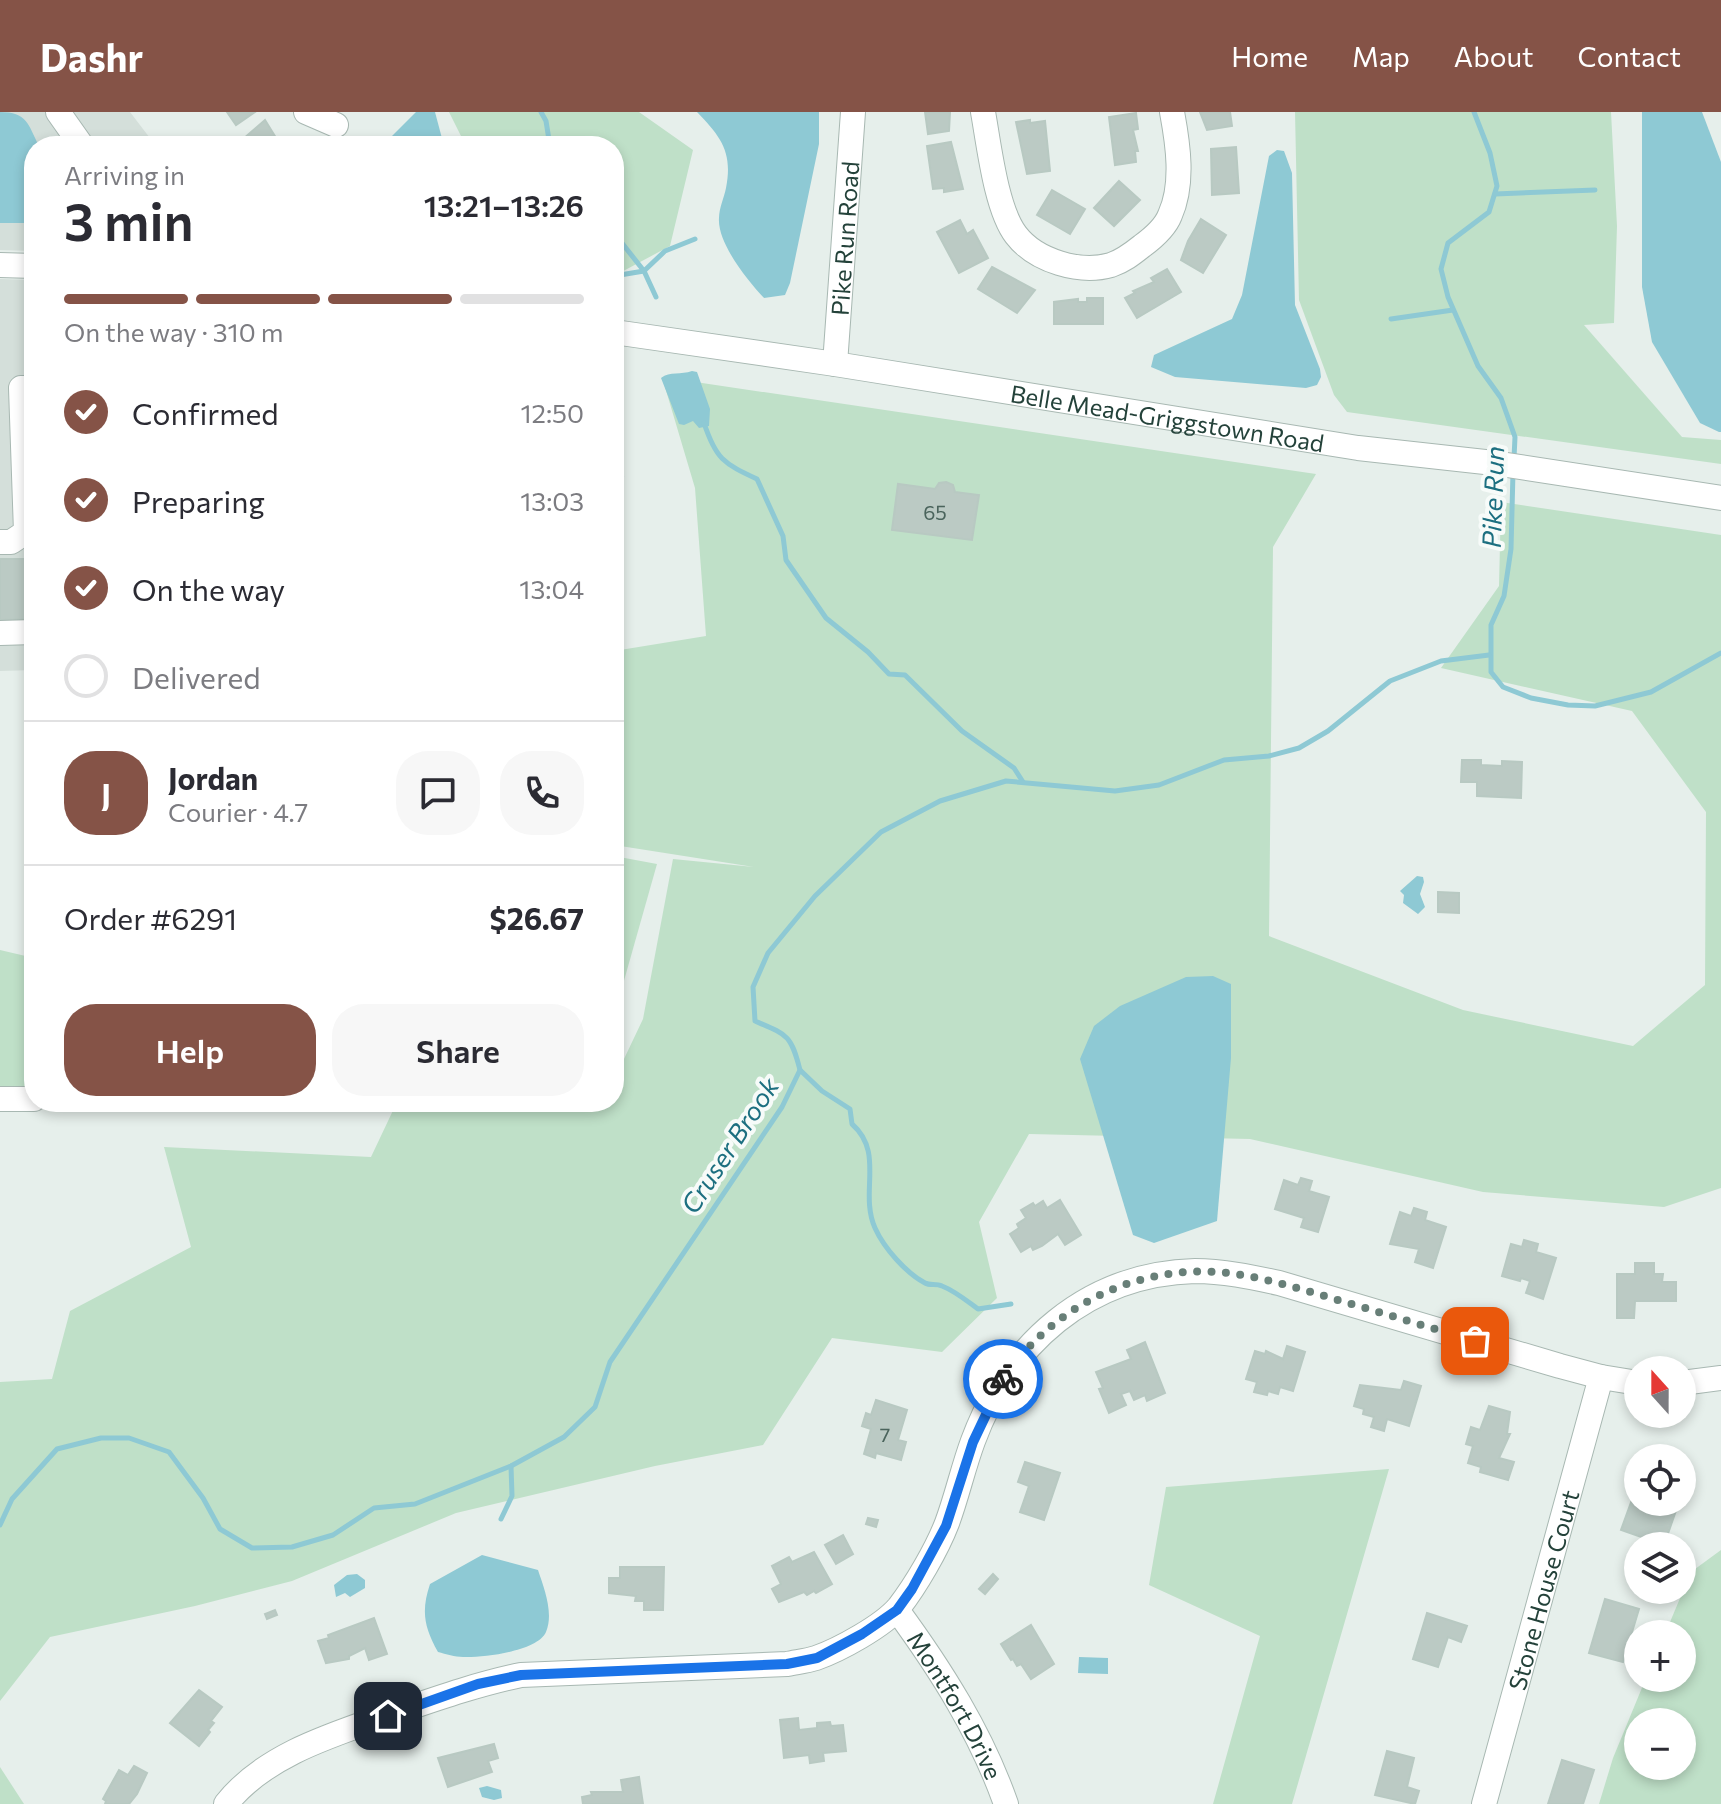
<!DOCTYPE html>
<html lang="en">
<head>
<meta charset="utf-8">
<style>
	body { margin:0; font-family:Commissioner,sans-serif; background:#f7f7f7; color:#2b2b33; height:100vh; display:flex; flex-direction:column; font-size:30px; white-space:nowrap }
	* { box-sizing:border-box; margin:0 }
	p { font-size:26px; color:#7c7c81 }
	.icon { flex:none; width:44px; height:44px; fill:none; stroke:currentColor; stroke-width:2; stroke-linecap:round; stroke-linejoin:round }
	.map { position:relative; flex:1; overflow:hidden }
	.panel { position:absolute; left:24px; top:24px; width:600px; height:976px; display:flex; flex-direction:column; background:#fff; border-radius:32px; box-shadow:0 4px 12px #0003 }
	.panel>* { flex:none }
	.needle { width:52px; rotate:339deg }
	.fabs { position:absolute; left:1624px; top:1244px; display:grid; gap:16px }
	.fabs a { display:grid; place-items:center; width:72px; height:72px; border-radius:50%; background:#fff; box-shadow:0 4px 12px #0003; font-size:40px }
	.pin { position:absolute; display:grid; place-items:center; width:68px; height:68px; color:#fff; margin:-34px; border-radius:16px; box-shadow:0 4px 12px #0006 }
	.courier { position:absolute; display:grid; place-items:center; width:80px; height:80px; margin:-40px; border:6px solid #1a73e8; border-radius:50%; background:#fff; color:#222; box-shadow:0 2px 10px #0007 }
	.head em { font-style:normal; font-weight:600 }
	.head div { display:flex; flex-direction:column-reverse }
	.head { display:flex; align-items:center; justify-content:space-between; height:136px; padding:0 40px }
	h1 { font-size:52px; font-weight:600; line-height:60px }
	.bar { display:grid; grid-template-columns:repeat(4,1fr); gap:12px 8px; align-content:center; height:96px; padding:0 40px }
	.bar i { height:10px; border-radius:6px; background:#e1e1e2 }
	.bar .active { background:#855347 }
	.bar p { grid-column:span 4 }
	.line { display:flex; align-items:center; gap:20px; padding:0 40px; border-top:2px solid #e1e1e2 }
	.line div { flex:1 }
	.round { display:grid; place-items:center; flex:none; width:84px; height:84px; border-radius:32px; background:#f7f7f7 }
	ol { padding:0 40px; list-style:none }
	li { display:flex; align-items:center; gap:24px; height:88px }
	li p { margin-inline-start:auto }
	li .icon { padding:8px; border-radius:50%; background:#855347; color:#fff; stroke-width:4 }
	li:last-child { color:#7c7c81 }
	li i { width:44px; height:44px; border:4px solid #e1e1e2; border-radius:50% }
	.button { display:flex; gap:16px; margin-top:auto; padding:16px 40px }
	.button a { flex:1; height:92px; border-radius:32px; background:#855347; color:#fff; font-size:32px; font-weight:600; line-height:92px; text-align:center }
	.button a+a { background:#f7f7f7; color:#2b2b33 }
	header { display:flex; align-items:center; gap:48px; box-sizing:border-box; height:112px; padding:0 40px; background:#855347; color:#fff }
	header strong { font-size:38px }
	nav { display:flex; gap:44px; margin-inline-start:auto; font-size:28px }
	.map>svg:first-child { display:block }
	.built { fill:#d4dfda }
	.green { fill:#bfe0c8; fill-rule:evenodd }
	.water { fill:#8ec9d4 }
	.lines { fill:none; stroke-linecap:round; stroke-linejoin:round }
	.stream { stroke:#8ec9d4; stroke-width:5 }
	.building { fill:#bbcac4; stroke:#b8c9c2; stroke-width:2 }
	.minor-casing { stroke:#a8b8b2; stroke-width:26 }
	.minor { stroke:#fff; stroke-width:24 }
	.done { stroke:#687f78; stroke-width:8; stroke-dasharray:0 14.4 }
	.route { stroke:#1a73e8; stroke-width:10 }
	.labels { text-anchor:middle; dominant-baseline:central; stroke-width:8; stroke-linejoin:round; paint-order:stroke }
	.number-label { font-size:20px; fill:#4a645c }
	.street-label { font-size:24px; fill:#24423a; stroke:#f7fbf9 }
	.water-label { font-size:26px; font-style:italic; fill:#1c6f80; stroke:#f7fbf9 }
</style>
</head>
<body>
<header>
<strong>Dashr</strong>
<nav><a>Home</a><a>Map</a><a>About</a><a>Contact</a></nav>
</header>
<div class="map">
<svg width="1721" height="1692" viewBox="0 0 1721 1692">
	<rect width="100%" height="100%" fill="#e6efeb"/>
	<g class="built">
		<polygon points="0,0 130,0 156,34 34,34 34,139 0,138"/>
		<polygon points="0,167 34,168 34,558 0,559"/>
	</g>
	<g class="green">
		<polygon points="449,0 639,0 693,38 670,134 614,164 614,34 466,34"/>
		<polygon points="1295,0 1611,0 1617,114 1614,211 1584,213 1682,325 1721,328 1721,352 1347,300 1334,283 1299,188"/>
		<polygon points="662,265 1316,362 1273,435 1269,824 1463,898 1633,934 1705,873 1706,700 1632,599 1441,556 1499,474 1501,390 1721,423 1721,1076 1664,1095 1483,1080 1250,1027 1029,1022 979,1110 997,1186 942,1240 832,1226 763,1333 655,1354 456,1401 292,1469 195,1494 50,1525 0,1589 0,1270 52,1267 70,1199 191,1135 164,1035 371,1045 397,990 614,990 614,968 643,907 673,747 754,755 614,733 614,539 706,524 695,376"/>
		<polygon points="614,744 657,752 614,904"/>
		<polygon points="0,838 34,846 34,978 0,978"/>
		<polygon points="1389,1357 1292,1692 1213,1692 1260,1524 1149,1473 1166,1375"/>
		<path d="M1721,1438v254h-122l14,-46 33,-80h36v-44h-17l26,-62zM1638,1610h44v44h-44z"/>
		<polygon points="0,1655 24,1692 0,1692"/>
	</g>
	<g class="water">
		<path d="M0,0c27,0 28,12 39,34h-5v71l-8,6h-26z"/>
		<polygon points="416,0 435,0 444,34 382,34"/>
		<path d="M697,0h122v32l-29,139 -5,12 -21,3c-16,-17 -47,-55 -45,-80 0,-10 5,-20 7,-30 7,-36 -5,-51 -29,-76z"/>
		<polygon points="1642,0 1702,0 1721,50 1721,320 1719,320 1700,311 1652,230 1642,175"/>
		<polygon points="1277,38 1284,39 1292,61 1295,193 1320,257 1321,265 1317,273 1306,276 1175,265 1151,255 1154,243 1232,207 1242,183 1269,44"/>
		<path d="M692,259l5,1 13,37 -1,17 -10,2 -6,-7 -9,4 -5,-1 -18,-46c9,-7 20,-3 31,-7z"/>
		<polygon points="1417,764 1423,765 1424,770 1420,782 1425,795 1418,802 1403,791 1404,783 1400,779"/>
		<polygon points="1213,864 1231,872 1231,946 1217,1109 1154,1131 1133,1123 1080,947 1094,914 1120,894 1186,865"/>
		<path d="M482,1443l56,15c6,18 16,43 8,62 -8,19 -63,26 -83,25 -8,0 -17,-3 -25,-5 -14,-25 -17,-41 -8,-68z"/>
		<polygon points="357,1462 365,1468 365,1476 350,1485 345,1481 336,1485 334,1473 347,1463"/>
		<polygon points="1079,1545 1108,1546 1108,1562 1078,1561"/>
		<polygon points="487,1674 501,1678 502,1686 494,1688 482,1685 479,1676"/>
	</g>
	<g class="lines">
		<g class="stream">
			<polyline points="541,0 546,9 550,34"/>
			<polyline points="1474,0 1490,41 1497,74 1489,100 1448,131 1441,157 1448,185 1478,254 1501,286 1515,325 1514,346"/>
			<polyline points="1495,82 1595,78"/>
			<polyline points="614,121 644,159 656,185"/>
			<polyline points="614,164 644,159 665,139 695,127"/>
			<polyline points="1391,207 1453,198"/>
			<path d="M704,311c12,36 19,40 53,56l26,57 3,24 40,58 42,34 21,22 16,1 57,56 52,37 9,14"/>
			<polyline points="1513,360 1511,437 1504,484 1491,513 1491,560 1503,575 1531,586 1568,593 1595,594 1651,580 1721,541"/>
			<path d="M800,958l22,21 28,18 2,15c33,29 7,68 23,104 9,20 31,45 50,55 5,3 11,0 17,3 13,5 25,15 36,23l33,-5"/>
			<polyline points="501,1407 512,1384 511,1354"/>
			<path d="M0,1413l12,-26 45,-50 44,-11h28l40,14 34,46 17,31 32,19 40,-1 41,-12 41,-27 41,-4 96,-38 53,-29 31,-30 15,-45 172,-255 18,-37c-9,-35 -12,-35 -45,-49l-2,-34 15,-34 47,-57 66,-64 59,-31 66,-20 109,10 44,-6 65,-25 45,-4 30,-8 29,-17 62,-50 51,-20 48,-6"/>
		</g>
	</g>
	<g class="building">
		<polygon points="227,0 255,0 236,13"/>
		<polygon points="925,0 950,0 949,19 928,22"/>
		<polygon points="1200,0 1230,0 1232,14 1207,18"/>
		<polygon points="1136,1 1138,17 1133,18 1138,39 1135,39 1136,50 1115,53 1109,5"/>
		<polygon points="265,8 281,34 246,34 242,28"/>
		<polygon points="1030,8 1030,11 1045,9 1050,59 1027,62 1016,10"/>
		<polygon points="951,30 963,77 944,80 944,76 933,77 927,34"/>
		<polygon points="1236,35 1239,81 1212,83 1211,37"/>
		<polygon points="1119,69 1140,88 1114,114 1094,96"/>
		<polygon points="1052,78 1085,97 1070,122 1037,103"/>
		<polygon points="1201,107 1226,123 1203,161 1181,148 1188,129"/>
		<polygon points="960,108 967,122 973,118 988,146 959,161 937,120"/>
		<polygon points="992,155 1035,178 1017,201 978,177"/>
		<polygon points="1167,157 1181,180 1137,206 1125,186 1135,181 1133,179 1154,170 1151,166"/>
		<polygon points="1087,186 1103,186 1103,212 1054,212 1054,190 1078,187 1078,190 1087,190"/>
		<polygon points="614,364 623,365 619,393 614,392"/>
		<polygon points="946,370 953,373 955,380 979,383 972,428 892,418 898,372 935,377 939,371"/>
		<polygon points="0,447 34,447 34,507 0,508"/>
		<polygon points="1462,648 1481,648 1481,653 1502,654 1502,649 1522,650 1521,686 1477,684 1477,670 1461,670"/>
		<polygon points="1438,780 1459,781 1459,801 1438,800"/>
		<polygon points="1301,1066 1312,1069 1309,1079 1329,1085 1318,1120 1301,1115 1304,1106 1275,1097 1284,1068 1298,1073"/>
		<polygon points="1060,1088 1081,1123 1065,1133 1058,1122 1042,1134 1033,1138 1031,1134 1021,1140 1010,1122 1019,1116 1017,1112 1026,1106 1021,1098 1033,1091 1035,1094 1043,1089 1047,1096"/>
		<polygon points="1414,1096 1427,1100 1425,1108 1446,1115 1433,1156 1415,1150 1419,1137 1390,1132 1400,1100 1411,1104"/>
		<polygon points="1524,1128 1538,1132 1536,1140 1556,1146 1543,1187 1526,1181 1530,1169 1521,1166 1520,1169 1502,1164 1511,1132 1522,1135"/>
		<polygon points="1635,1151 1654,1151 1654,1162 1663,1162 1662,1170 1676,1170 1676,1189 1635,1189 1634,1206 1617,1206 1617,1162 1635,1162"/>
		<polygon points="1145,1230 1165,1281 1147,1289 1145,1283 1134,1288 1130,1279 1121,1282 1126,1293 1109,1301 1099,1277 1103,1276 1096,1260 1131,1247 1127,1238"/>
		<polygon points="1287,1234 1305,1240 1293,1279 1280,1275 1278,1282 1268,1279 1267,1283 1254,1280 1257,1270 1246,1267 1255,1239 1265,1242 1266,1239 1283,1247"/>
		<polygon points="1404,1269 1421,1274 1409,1314 1387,1307 1384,1319 1371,1315 1374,1305 1363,1302 1364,1297 1354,1294 1360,1273 1401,1278"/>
		<polygon points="876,1288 907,1298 898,1328 906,1330 901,1348 876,1341 875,1346 864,1342 871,1317 862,1314 866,1301 871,1303"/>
		<polygon points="1489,1294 1510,1300 1507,1322 1510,1322 1499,1346 1514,1350 1508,1368 1480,1360 1481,1355 1468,1351 1473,1334 1466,1332 1471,1315 1480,1318"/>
		<polygon points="1025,1350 1060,1361 1044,1408 1020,1400 1029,1374 1018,1370"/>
		<polygon points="1638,1371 1638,1390 1679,1390 1664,1433 1621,1418"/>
		<polygon points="868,1406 878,1408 876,1415 866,1412"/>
		<polygon points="843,1423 853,1442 836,1452 825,1433"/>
		<polygon points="814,1440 832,1472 816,1481 814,1479 807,1483 804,1480 779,1490 772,1477 781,1472 772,1454 789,1445 792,1450"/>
		<polygon points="620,1455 664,1455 663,1498 644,1498 644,1489 635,1489 636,1484 609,1481 609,1466 620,1466"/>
		<polygon points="993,1462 998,1467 985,1482 979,1477"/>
		<polygon points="1605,1487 1639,1497 1623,1550 1589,1541"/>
		<polygon points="275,1498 277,1503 267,1507 265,1502"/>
		<polygon points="1427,1501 1467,1514 1461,1530 1448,1525 1438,1555 1413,1547"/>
		<polygon points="374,1506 387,1542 369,1548 365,1536 349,1544 349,1547 326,1551 318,1529 329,1526 328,1523"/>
		<polygon points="1031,1513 1054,1552 1031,1567 1021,1552 1017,1554 1013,1547 1011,1548 1001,1532"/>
		<polygon points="199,1578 222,1595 211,1609 214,1611 208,1618 210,1620 199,1634 170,1611"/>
		<polygon points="798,1606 799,1618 817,1616 817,1611 830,1610 831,1614 843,1613 846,1639 823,1641 824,1649 810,1651 809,1643 784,1646 780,1608"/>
		<polygon points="494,1632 498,1646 488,1649 492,1660 448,1675 438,1646"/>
		<polygon points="1387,1639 1414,1646 1407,1675 1419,1679 1415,1692 1375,1683"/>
		<polygon points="1562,1648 1594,1658 1583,1692 1548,1692"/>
		<polygon points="134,1654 147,1661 137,1682 129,1692 105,1692 106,1689 103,1687 119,1658 128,1663"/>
		<polygon points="639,1665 643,1692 583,1692 582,1685 592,1683 591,1680 623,1680 621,1668"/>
	</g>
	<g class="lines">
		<g class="minor-casing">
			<g id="minor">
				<polyline points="58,0 82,34"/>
				<polyline points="306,0 336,13"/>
				<path d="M983,0c6,33 13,97 33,123 20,26 64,39 95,30 12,-4 21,-11 31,-19 11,-8 23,-18 28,-31 14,-31 8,-71 2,-103"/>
				<polyline points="0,153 34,154"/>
				<path id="s1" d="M614,220l221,32 523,84 136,15 227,35"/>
				<path id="s2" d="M835,252l18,-252"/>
				<polyline points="0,430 11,430 26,420 21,276 34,276"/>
				<polyline points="0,521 34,520"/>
				<polyline points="0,987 34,987"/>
				<polyline points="1682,1271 1721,1266"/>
				<path id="s3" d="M897,1498c44,60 84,123 109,194"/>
				<path d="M226,1692c40,-51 112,-71 171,-92 41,-14 81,-28 124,-37l266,-11c9,-2 20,-3 29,-6 23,-8 67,-32 83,-51 17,-22 38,-58 48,-84 10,-27 16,-55 26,-82 36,-97 114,-167 222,-170 28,0 56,6 84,12l281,83 41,11 37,6"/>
				<path id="s4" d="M1484,1692l117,-427"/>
			</g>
		</g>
		<use href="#minor" class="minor"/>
	</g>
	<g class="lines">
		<path class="done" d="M1003,1267c51,-74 135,-116 226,-106 38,5 75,17 112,28 45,13 90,27 134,40"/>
		<polyline class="route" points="388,1604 478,1572 521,1563 787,1552 817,1546 862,1522 897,1498 912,1477 946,1414 973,1330 1003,1267"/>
	</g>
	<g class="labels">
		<g class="number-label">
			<text x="935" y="400">65</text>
			<text x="885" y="1322">7</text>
		</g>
		<g class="street-label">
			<text stroke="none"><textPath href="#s2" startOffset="126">Pike Run Road</textPath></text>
			<text stroke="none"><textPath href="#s1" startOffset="560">Belle Mead-Griggstown Road</textPath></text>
			<text stroke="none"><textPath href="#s4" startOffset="222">Stone House Court</textPath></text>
			<text stroke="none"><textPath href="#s3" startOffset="112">Montfort Drive</textPath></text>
		</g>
		<g class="water-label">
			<text transform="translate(1492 385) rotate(-88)">Pike Run</text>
			<text transform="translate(729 1033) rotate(-57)">Cruser Brook</text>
		</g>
	</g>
</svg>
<div class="fabs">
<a><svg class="needle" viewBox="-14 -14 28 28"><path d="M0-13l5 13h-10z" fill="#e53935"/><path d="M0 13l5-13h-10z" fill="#7c7c81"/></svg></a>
<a><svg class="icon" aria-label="locate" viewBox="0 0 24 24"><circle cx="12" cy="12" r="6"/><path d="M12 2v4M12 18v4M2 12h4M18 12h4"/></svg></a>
<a><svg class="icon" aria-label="layers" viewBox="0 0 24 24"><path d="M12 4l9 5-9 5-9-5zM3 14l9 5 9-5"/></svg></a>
<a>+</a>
<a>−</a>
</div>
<div class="pin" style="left:1475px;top:1229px;background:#ea580c"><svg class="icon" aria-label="bag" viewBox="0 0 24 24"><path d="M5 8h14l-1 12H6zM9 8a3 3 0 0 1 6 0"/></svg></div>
<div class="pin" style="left:388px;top:1604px;background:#1f2937"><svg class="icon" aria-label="home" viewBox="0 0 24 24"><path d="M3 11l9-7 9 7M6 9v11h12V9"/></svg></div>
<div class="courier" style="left:1003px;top:1267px"><svg class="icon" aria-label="bike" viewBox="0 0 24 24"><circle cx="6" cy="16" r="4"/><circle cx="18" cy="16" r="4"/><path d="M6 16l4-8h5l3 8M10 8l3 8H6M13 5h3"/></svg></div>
<section class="panel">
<div class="head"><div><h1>3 min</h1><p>Arriving in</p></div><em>13:21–13:26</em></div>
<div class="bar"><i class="active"></i><i class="active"></i><i class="active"></i><i></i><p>On the way · 310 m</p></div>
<ol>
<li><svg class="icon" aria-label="check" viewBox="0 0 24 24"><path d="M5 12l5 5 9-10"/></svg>Confirmed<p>12:50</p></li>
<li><svg class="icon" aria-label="check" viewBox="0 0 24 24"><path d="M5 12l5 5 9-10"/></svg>Preparing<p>13:03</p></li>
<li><svg class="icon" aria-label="check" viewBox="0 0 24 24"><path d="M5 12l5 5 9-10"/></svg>On the way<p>13:04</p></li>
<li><i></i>Delivered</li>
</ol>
<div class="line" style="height:144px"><b class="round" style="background:#855347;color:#fff">J</b><div><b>Jordan</b><p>Courier · 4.7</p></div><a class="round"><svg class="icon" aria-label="chat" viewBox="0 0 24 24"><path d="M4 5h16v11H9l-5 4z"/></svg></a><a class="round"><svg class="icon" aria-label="phone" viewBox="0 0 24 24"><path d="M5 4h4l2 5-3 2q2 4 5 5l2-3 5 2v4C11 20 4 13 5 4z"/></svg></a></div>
<div class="line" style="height:104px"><div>Order #6291</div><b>$26.67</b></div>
<div class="button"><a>Help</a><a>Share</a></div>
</section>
</div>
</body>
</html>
